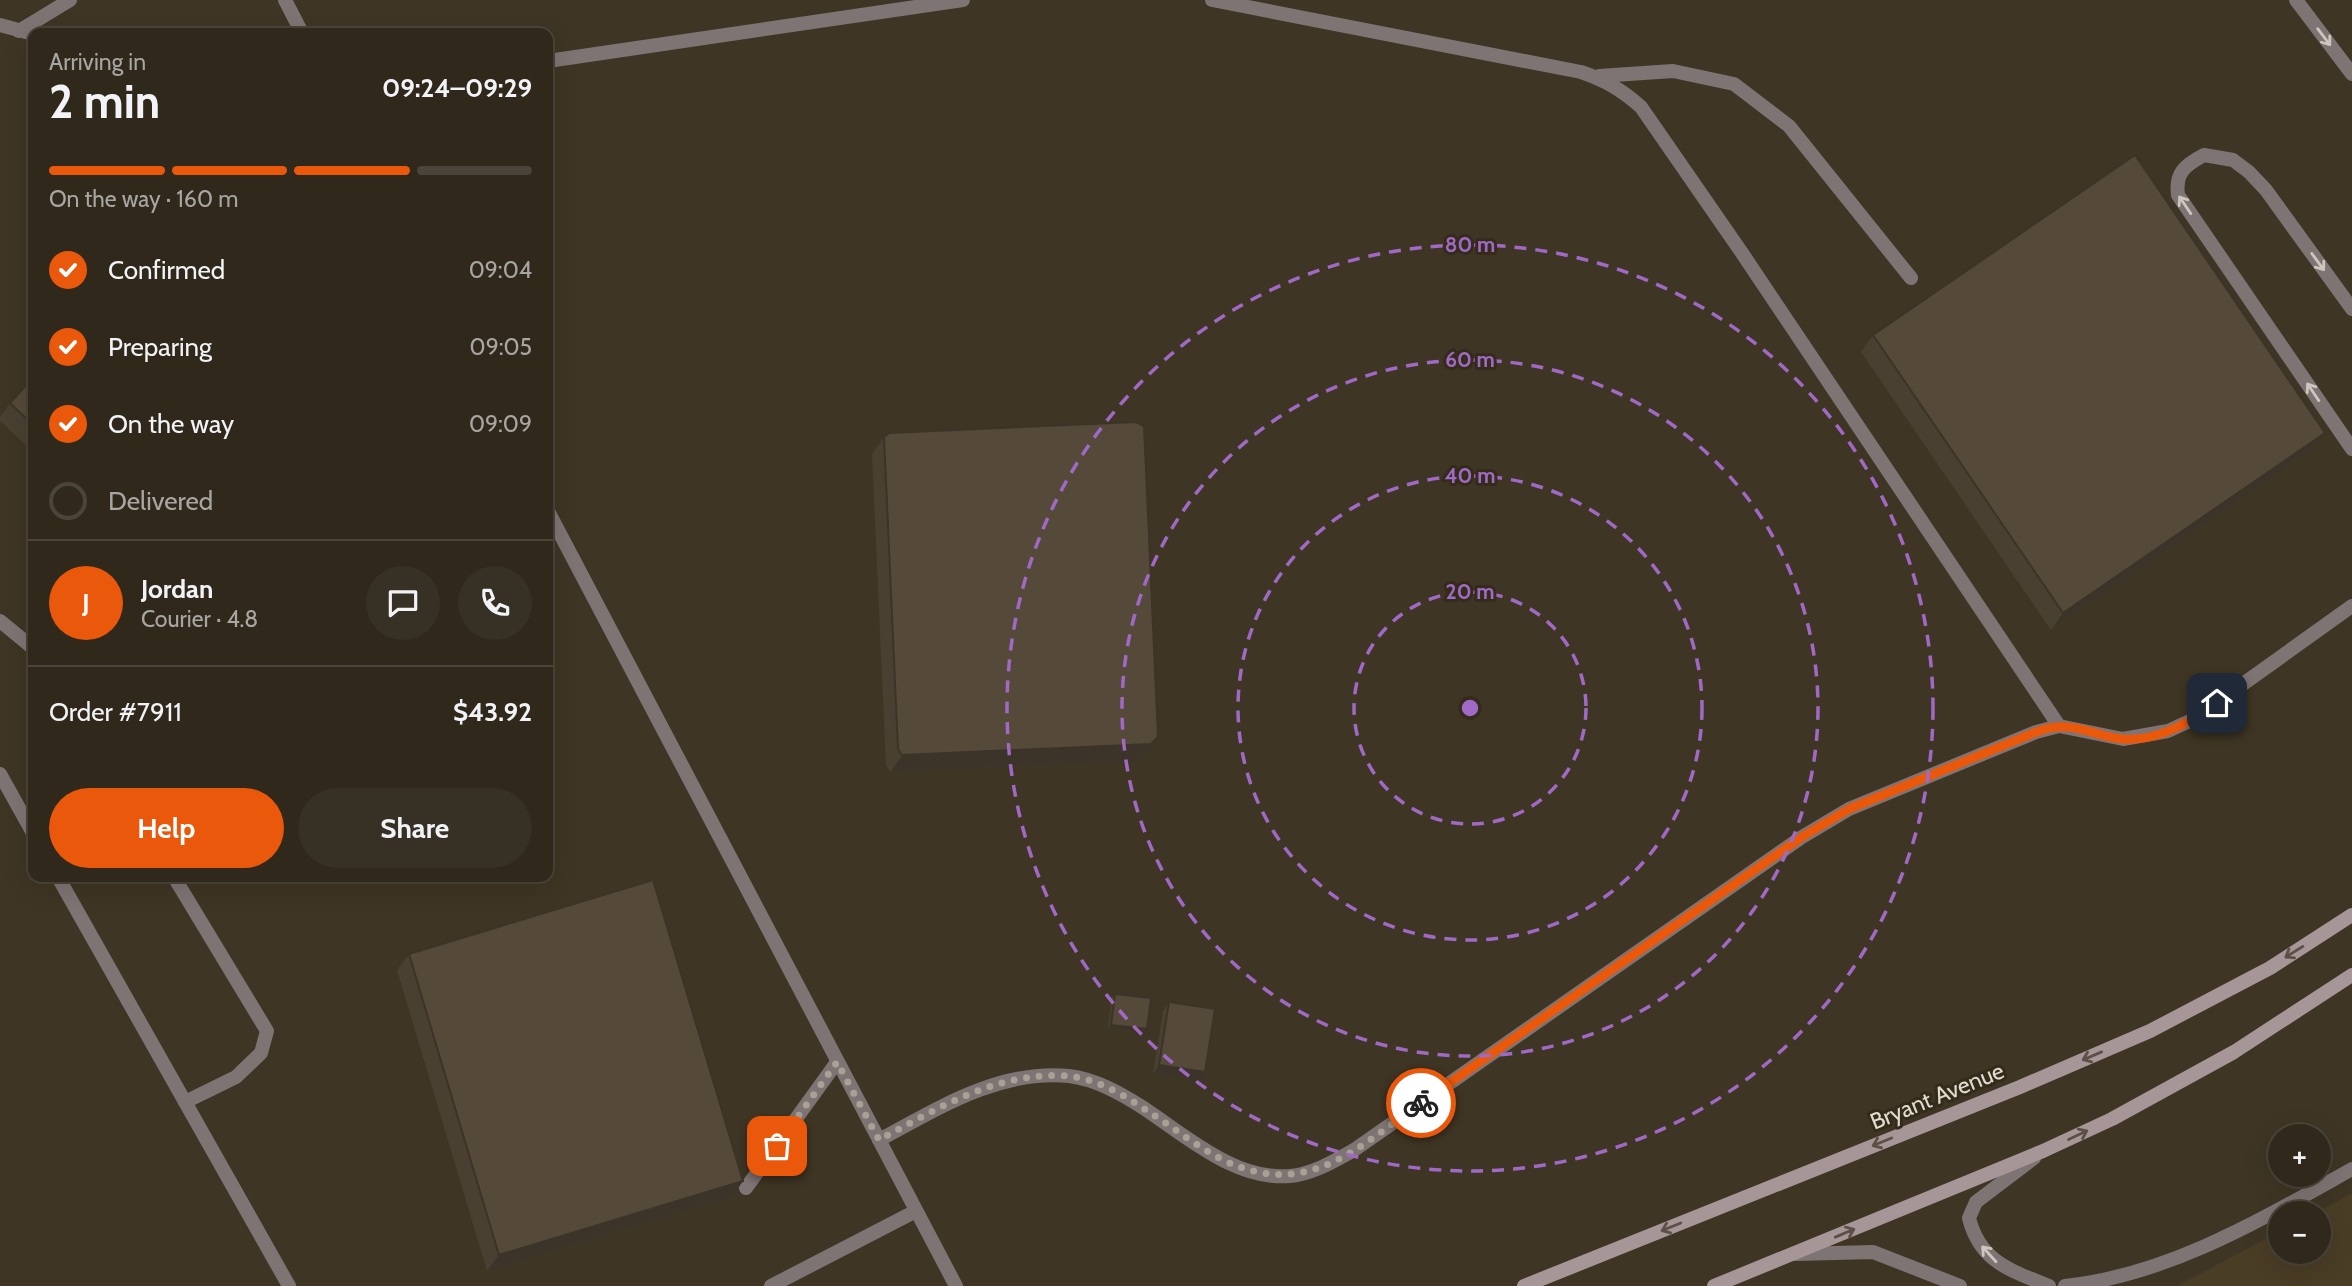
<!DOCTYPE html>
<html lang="en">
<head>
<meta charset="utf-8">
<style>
	body { margin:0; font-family:Cabin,sans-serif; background:#373024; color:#f1f3f6; height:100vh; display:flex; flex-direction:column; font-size:26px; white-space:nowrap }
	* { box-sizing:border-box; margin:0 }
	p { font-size:23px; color:#a7a6a3 }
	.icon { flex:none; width:38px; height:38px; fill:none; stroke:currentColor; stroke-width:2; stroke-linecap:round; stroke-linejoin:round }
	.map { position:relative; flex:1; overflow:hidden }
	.details { position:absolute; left:28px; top:28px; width:525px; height:854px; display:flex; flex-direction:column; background:#2f281b; border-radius:14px; box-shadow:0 7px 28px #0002,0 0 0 2px #4a443a }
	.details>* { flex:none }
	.tools { position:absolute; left:2268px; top:1124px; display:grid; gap:14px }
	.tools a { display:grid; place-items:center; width:63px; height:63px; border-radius:50%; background:#2f281b; box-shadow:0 7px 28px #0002,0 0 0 2px #4a443a; font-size:35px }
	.pin { position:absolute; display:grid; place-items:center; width:60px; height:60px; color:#fff; margin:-30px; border-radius:14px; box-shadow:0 4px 10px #0006 }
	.courier { position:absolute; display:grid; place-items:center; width:70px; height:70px; margin:-35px; border:5px solid #ea580c; border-radius:50%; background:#fff; color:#222; box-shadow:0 2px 9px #0007 }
	.headline em { font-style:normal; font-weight:700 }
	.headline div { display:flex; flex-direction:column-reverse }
	.headline { display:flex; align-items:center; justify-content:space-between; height:119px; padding:0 21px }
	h1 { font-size:46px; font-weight:700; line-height:52px }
	.bar { display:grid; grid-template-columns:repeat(4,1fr); gap:10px 7px; align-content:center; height:84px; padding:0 21px }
	.bar i { height:9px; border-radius:5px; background:#4a443a }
	.bar .current { background:#ea580c }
	.bar p { grid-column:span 4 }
	.line { display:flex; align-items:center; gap:18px; padding:0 21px; border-top:2px solid #4a443a }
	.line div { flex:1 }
	.round { display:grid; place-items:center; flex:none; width:74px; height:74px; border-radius:37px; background:#373024 }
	ol { padding:0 21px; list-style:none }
	li { display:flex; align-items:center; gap:21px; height:77px }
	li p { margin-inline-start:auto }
	li .icon { padding:7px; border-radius:50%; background:#ea580c; color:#fff; stroke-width:4 }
	li:last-child { color:#a7a6a3 }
	li i { width:38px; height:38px; border:4px solid #4a443a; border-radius:50% }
	.primary-button { display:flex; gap:14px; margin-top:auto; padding:14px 21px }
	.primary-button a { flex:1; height:80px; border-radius:42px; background:#ea580c; color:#fff; font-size:28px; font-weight:700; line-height:80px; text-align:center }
	.primary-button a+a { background:#373024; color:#f1f3f6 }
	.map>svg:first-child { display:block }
	.built { fill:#4a3d26 }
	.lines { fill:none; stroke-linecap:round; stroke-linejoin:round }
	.service { stroke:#7f7474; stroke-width:14 }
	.minor { stroke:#7f7474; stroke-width:14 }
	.secondary { stroke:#a79697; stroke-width:14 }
	.wall { fill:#494031 }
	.shaded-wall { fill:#3c3428 }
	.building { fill:#554a39; stroke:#3c3428; stroke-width:2 }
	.oneway { stroke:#cdc6be }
	.oneway2 { stroke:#5c5046 }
	.done { stroke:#a8a194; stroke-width:7; stroke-dasharray:0 12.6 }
	.route { stroke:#ea580c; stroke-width:9 }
	.ring { fill:none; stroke:#9f69c5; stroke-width:3.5; stroke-dasharray:12 9 }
	.labels { text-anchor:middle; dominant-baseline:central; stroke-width:6; stroke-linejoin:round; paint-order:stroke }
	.street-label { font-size:23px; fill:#e1dbd1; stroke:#342b1b }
	.centre { fill:#9f69c5; stroke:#342b1b; stroke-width:3.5 }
	.ring-label { font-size:21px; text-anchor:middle; font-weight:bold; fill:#9f69c5; stroke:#342b1b; stroke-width:6; stroke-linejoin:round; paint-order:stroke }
</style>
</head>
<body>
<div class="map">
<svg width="2352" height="1286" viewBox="0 0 2352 1286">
	<rect width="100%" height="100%" fill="#3f3524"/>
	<polygon class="built" points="2352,1193 2352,1286 2177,1286 2280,1231 2280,1251 2319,1251 2319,1213 2315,1213"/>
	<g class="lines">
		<g class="service">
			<path d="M1212,0l369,72c24,8 41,18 60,35l101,146 317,473"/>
			<polyline points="2296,0 2352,74"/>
			<polyline points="0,25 33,34"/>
			<polyline points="19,31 70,0"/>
			<polyline points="548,61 963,0"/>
			<polyline points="1599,76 1673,71 1734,84 1789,126 1911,278"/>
			<path d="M2352,309l-86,-119 -17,-18 -16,-12 -29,-5c-19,10 -29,18 -26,40l174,254"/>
			<polyline points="0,621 33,648"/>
			<polyline points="0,774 33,833"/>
			<polyline points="58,877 289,1286"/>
			<polyline points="174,877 267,1031 261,1053 236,1077 185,1102"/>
			<path d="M879,1140c58,-31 120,-71 190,-64 26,3 51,17 73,31 43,28 93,74 148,69 23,-2 44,-15 64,-26l448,-313 47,-28 187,-77 23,-6 64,13 45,-8 26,-12 158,-113"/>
			<polyline points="746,1188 837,1062"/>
		</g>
		<g class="minor">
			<polyline points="285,0 302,33"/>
			<polyline points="548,511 956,1286"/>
			<path d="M2034,1158l-58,44 -7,16c11,44 41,52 80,68"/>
			<polyline points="1796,1254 1873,1252 1960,1286"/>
			<polyline points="771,1286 916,1211"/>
			<path d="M2065,1286c104,-11 197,-67 287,-117"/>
		</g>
		<g class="secondary">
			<polyline points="1524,1286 2020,1087 2150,1031 2270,968 2352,915"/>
			<polyline points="1714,1286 2043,1151 2112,1119 2234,1052 2352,975"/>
		</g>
	</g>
	<g class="wall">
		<polygon points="1873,335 2313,449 2051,630 1861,352"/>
		<polygon points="33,378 33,452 0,421 0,417 10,403"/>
		<polygon points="884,437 1146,754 1139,761 891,772 886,766 872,454"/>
		<polygon points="409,954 731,1198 487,1271 397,970"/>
		<polygon points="1115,994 1147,1029 1143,1034 1108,1029 1112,998"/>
		<polygon points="1169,1002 1199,1081 1153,1074 1163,1011"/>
	</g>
	<g class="shaded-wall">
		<polygon points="2325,433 2313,449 2051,630 2063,613"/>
		<polygon points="1158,737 1146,754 1139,761 891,772 902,755"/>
		<polygon points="1111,1025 1147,1029 1143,1034 1108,1029"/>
		<polygon points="1159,1065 1205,1072 1199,1081 1153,1074"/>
		<polygon points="743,1181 731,1198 487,1271 499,1255"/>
	</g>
	<g class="building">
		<polygon points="2135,155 2325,433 2063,613 1873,335"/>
		<polygon points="33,378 33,425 10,403"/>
		<polygon points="1136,422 1144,426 1158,737 1151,744 902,755 898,749 884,437 889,433"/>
		<polygon points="653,880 743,1181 499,1255 409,954"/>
		<polygon points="1115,994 1151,998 1147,1029 1111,1025"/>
		<polygon points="1169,1002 1215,1009 1205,1072 1159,1065"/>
	</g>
	<defs><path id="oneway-shaft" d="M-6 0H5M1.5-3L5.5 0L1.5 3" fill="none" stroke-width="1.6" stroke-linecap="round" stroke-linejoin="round" transform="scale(1.75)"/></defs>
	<g class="oneway">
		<use href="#oneway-shaft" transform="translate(2324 37) rotate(53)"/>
		<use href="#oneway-shaft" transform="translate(2185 205) rotate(-124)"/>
		<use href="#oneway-shaft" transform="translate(2318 262) rotate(54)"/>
		<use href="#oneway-shaft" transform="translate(2313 392) rotate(-124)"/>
		<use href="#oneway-shaft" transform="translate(1989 1254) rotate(-132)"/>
	</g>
	<g class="oneway2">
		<use href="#oneway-shaft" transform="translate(2294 952) rotate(148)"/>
		<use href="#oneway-shaft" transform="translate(2092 1056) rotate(157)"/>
		<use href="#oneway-shaft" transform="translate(2078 1135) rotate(-25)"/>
		<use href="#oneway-shaft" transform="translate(1882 1142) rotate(158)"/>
		<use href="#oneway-shaft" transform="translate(1671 1227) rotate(158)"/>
		<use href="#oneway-shaft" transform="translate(1845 1233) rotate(-23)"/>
	</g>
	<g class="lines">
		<path class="done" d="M777,1146l60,-84 42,78c59,-32 119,-69 188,-64 30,2 58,20 82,36 25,16 50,36 76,49 83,38 131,-12 196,-58"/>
		<path class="route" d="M1421,1103l381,-266 47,-28 187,-77c7,-2 14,-5 21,-5 21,-2 44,10 65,12 35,3 68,-17 95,-36"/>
	</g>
	<g class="ring">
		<circle cx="1470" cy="708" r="116"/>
		<circle cx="1470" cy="708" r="232"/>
		<circle cx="1470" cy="708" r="348"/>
		<circle cx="1470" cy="708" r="463"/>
	</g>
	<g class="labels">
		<g class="street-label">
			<text transform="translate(1937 1096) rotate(-22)">Bryant Avenue</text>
		</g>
	</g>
	<circle cx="1470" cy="708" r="10" class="centre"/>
	<g class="ring-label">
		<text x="1470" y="252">80 m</text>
		<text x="1470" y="367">60 m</text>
		<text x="1470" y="483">40 m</text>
		<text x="1470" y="599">20 m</text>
	</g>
</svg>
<div class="tools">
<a>+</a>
<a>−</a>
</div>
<div class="pin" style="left:777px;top:1146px;background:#ea580c"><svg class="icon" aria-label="bag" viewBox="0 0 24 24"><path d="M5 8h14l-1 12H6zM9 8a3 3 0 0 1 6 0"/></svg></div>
<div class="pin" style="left:2217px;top:703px;background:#1f2937"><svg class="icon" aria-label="home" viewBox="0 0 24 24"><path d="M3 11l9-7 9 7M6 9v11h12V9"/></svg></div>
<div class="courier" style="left:1421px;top:1103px"><svg class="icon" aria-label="bike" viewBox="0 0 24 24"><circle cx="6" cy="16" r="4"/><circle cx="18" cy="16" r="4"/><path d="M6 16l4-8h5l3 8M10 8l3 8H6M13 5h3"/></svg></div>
<section class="details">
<div class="headline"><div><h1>2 min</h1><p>Arriving in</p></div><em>09:24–09:29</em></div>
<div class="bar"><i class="current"></i><i class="current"></i><i class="current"></i><i></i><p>On the way · 160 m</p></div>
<ol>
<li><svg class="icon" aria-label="check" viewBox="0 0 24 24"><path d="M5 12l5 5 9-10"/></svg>Confirmed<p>09:04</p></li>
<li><svg class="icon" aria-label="check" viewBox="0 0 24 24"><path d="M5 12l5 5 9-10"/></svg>Preparing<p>09:05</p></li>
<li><svg class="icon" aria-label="check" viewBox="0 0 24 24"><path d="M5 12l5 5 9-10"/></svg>On the way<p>09:09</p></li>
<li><i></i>Delivered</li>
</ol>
<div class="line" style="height:126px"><b class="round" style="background:#ea580c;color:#fff">J</b><div><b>Jordan</b><p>Courier · 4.8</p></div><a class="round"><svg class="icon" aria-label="chat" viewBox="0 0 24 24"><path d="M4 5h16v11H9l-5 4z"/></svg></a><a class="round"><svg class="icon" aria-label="phone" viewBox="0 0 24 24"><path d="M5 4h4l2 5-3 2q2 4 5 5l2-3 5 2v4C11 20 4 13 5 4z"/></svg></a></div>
<div class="line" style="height:91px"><div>Order #7911</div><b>$43.92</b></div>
<div class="primary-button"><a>Help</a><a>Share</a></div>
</section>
</div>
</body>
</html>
